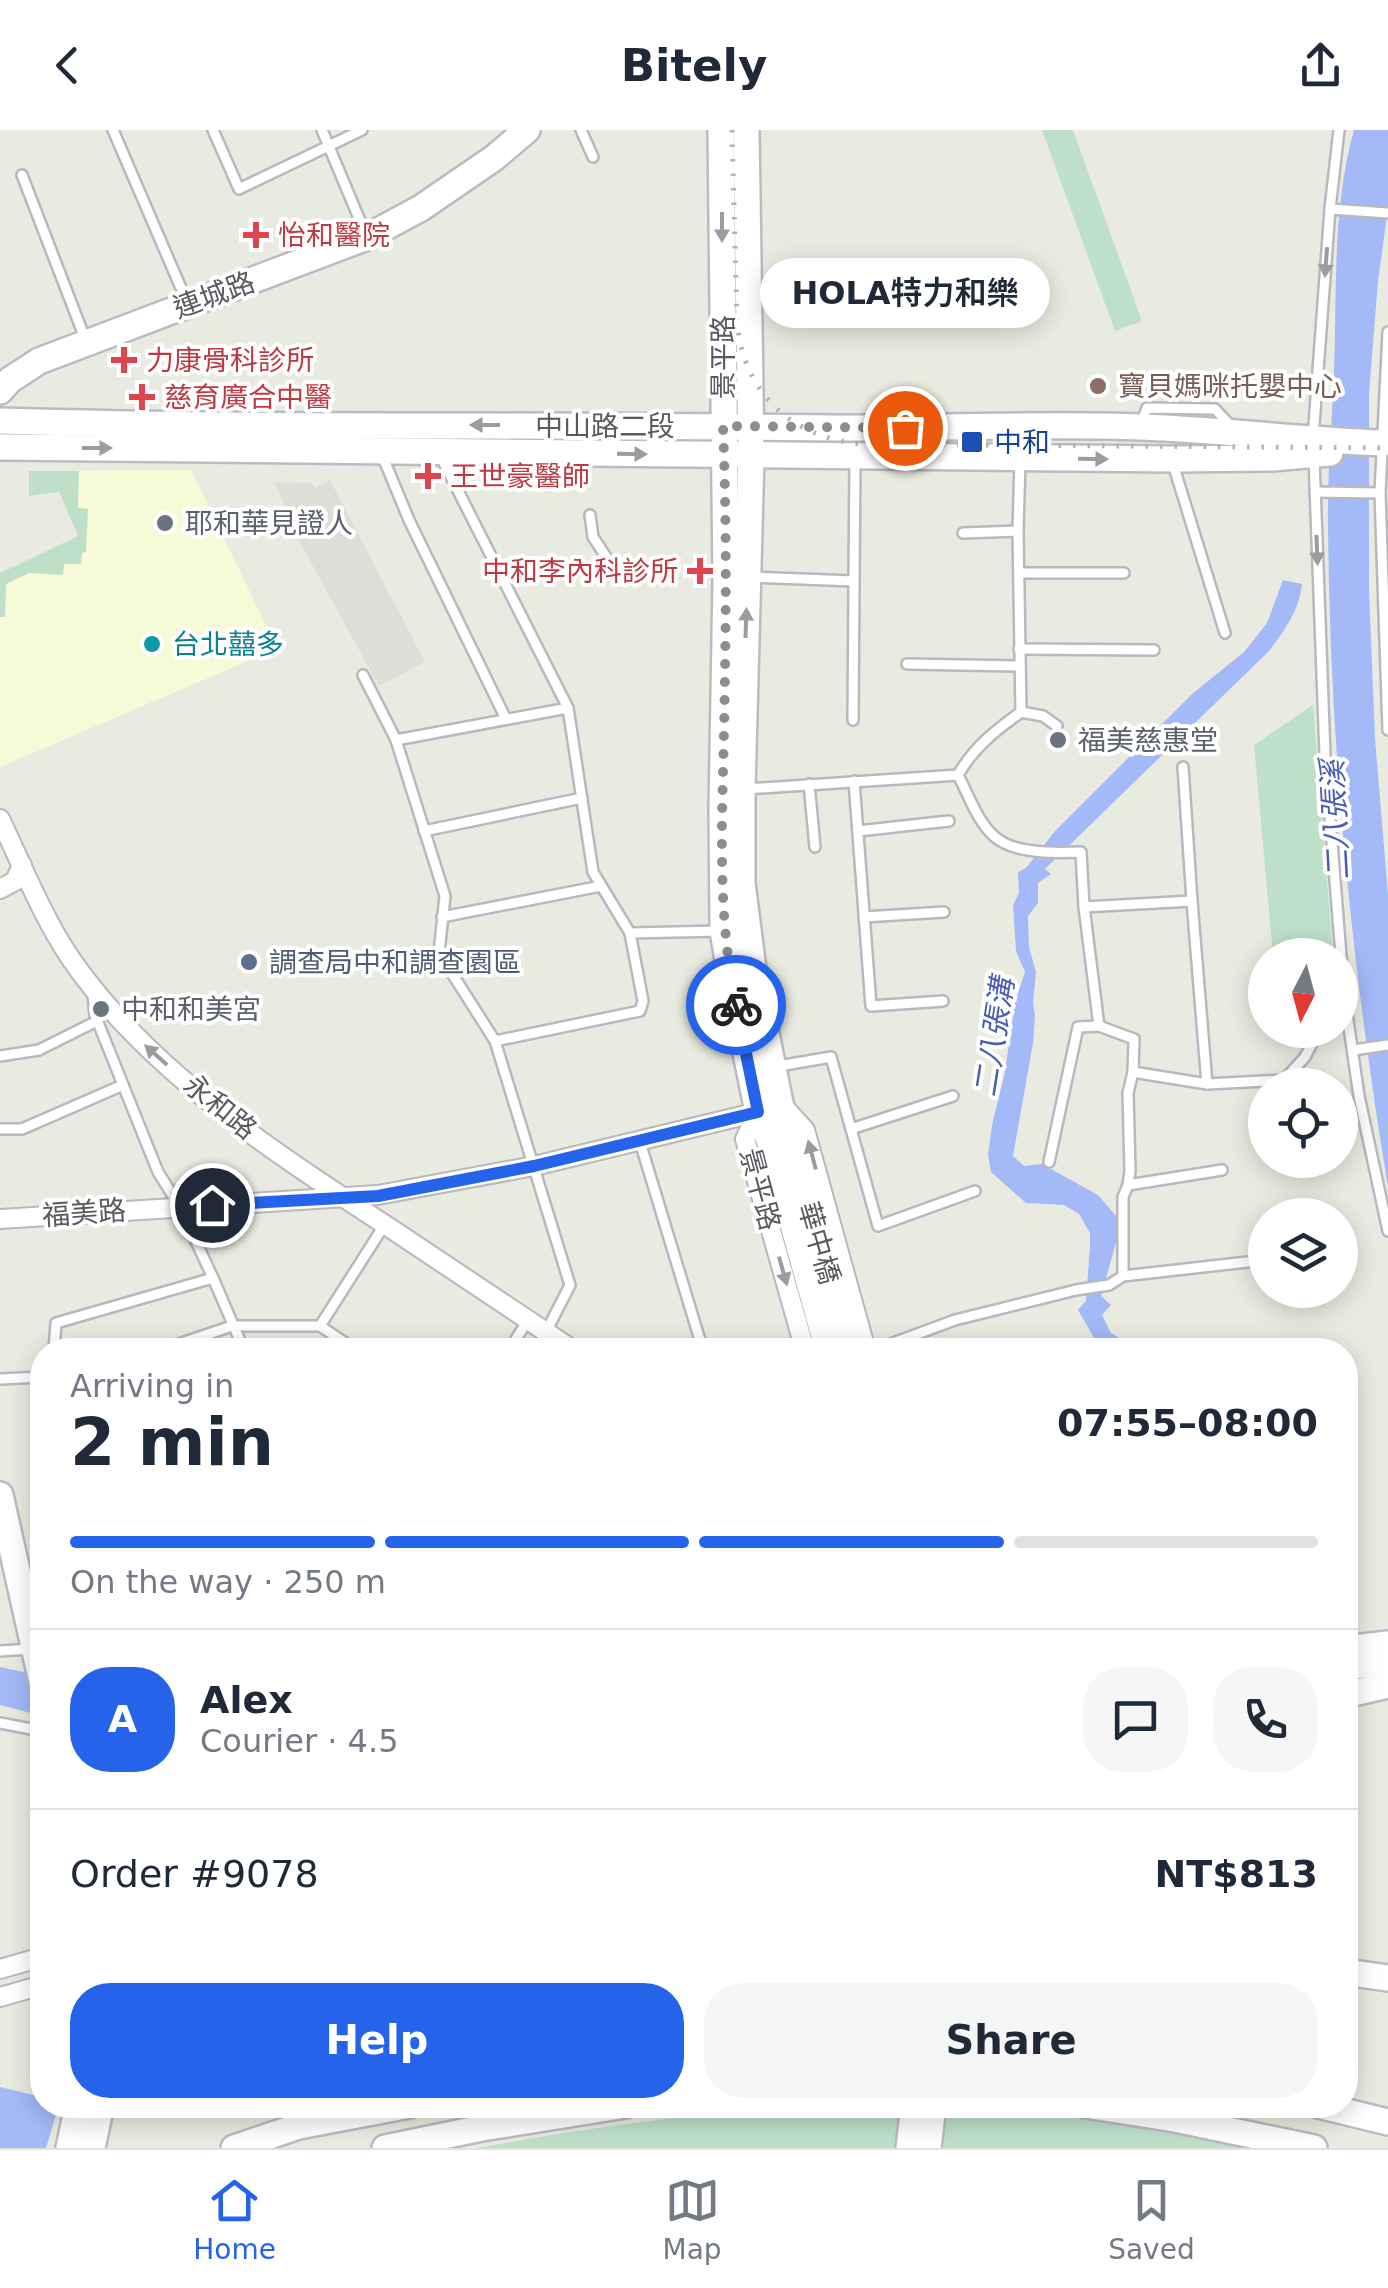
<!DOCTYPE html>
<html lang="en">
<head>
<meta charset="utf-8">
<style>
	body { margin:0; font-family:"DejaVu Sans","Noto Sans TC",sans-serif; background:#f6f6f7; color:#1f2937; height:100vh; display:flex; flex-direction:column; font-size:38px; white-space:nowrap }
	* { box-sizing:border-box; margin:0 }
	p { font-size:32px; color:#747a83 }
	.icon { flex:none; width:55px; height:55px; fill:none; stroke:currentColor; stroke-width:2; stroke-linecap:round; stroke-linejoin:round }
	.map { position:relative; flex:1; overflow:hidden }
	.side { position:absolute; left:30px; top:1208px; width:1328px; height:780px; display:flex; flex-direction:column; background:#fff; border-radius:40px; box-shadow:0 5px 25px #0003 }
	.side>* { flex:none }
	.needle { width:65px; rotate:186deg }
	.fabs { position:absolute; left:1248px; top:808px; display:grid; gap:20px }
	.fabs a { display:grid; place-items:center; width:110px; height:110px; border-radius:50%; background:#fff; box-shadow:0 5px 25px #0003; font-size:50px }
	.pin { position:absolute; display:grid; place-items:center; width:85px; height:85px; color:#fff; margin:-42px; border:5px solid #fff; border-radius:50%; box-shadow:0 2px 10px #0007 }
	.courier { position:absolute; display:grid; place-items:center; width:100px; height:100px; margin:-50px; border:8px solid #2563eb; border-radius:50%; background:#fff; color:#222; box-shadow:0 2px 12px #0007 }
	.bubble { position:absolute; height:70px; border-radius:35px; background:#fff; box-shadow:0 5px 25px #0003; font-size:32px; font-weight:600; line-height:70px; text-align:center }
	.headline em { font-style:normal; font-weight:600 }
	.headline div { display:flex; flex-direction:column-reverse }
	.headline { display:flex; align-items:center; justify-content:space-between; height:170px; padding:0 40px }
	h1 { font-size:65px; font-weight:600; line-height:75px }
	.bar { display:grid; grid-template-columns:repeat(4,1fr); gap:15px 10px; align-content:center; height:120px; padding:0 40px }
	.bar i { height:12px; border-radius:8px; background:#e0e1e3 }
	.bar .current { background:#2563eb }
	.bar p { grid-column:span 4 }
	.line { display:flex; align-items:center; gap:25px; padding:0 40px; border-top:2px solid #e0e1e3 }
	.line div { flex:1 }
	.round { display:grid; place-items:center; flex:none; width:105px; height:105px; border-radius:40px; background:#f6f6f7 }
	.button { display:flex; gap:20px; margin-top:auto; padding:20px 40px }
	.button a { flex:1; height:115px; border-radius:40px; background:#2563eb; color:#fff; font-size:40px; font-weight:600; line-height:115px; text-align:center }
	.button a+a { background:#f6f6f7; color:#1f2937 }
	header { display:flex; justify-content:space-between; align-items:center; height:130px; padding:0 40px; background:#fff; font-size:45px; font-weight:600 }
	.dock { display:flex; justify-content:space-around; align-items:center; height:140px; border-top:2px solid #e0e1e3; background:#fff; font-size:28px; color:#747a83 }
	.dock a { display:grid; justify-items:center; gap:5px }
	.dock .current { color:#2563eb }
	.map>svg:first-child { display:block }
	.commercial { fill:#f7fad6 }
	.industrial { fill:#deded8 }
	.green { fill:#bee0c9 }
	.water { fill:#a4b9f7 }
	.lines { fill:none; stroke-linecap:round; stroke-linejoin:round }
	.lane-casing { stroke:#b8b8be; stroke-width:14 }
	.street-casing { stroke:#b8b8be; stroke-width:22 }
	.secondary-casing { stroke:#bbbbc3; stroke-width:30 }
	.lane { stroke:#fff; stroke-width:9 }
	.street { stroke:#fff; stroke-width:18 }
	.secondary { stroke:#fff; stroke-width:25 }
	.rail { stroke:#b3b3b4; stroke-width:5; stroke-dasharray:2.5 12; stroke-linecap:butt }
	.oneway { fill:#9b9ca0 }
	.done { stroke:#8c8d8d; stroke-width:10; stroke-dasharray:0 18 }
	.route { stroke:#2563eb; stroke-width:12 }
	.health-dot { fill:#e0444e; stroke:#fff; stroke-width:4 }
	.education-dot { fill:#8d6e63; stroke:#fff; stroke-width:4 }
	.transit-dot { fill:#1a4fb4; stroke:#fff; stroke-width:4 }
	.worship-dot { fill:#6b7280; stroke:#fff; stroke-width:4 }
	.culture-dot { fill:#0f9aa8; stroke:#fff; stroke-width:4 }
	.service-dot { fill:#5c6f8a; stroke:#fff; stroke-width:4 }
	.labels { text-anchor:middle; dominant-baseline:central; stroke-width:8; stroke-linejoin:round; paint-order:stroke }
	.health-label { font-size:28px; fill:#be3a42; stroke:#fff; text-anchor:start }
	.street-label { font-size:28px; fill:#595a60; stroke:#fff }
	.education-label { font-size:28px; fill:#785e54; stroke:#fff; text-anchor:start }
	.transit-label { font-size:28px; fill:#164399; stroke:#fff; text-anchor:start }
	.worship-label { font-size:28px; fill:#5b616d; stroke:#fff; text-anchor:start }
	.culture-label { font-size:28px; fill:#0d838f; stroke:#fff; text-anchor:start }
	.service-label { font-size:28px; fill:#4e5e75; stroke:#fff; text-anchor:start }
	.water-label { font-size:30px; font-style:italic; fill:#4a5db6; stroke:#fff }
</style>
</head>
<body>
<header><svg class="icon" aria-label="back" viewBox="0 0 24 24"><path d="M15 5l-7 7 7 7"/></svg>Bitely<svg class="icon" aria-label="share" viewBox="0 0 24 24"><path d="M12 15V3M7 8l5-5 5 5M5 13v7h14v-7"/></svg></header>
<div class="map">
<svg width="1388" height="2018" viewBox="0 0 1388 2018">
	<rect width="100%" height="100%" fill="#eaebe0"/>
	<polygon class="commercial" points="191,340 274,512 271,521 0,637 0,443 78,406 59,362 29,366 29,341"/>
	<polygon class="industrial" points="330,350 425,532 379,556 298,409 298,404 274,352 312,353 315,358"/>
	<g class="green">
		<polygon points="1042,0 1073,0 1142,191 1115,201"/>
		<polygon points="29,341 79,341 78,378 88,379 86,422 82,423 81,434 64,434 63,445 29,443 6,454 5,487 0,487 0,443 78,406 59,362 29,366"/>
		<polygon points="1313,575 1333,825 1273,825 1254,615"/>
		<path d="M790,1975h130l80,4 154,18 95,21h-771c103,-20 207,-32 312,-43z"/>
	</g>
	<g class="water">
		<path d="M1354,0h34v79l-10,72 -9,113v197l6,147 13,157v292c-36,-217 -58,-437 -60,-657 -1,-53 4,-106 6,-159 3,-79 -2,-164 20,-241z"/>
		<path d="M1283,450l19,4c-3,27 -17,46 -33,67l-224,218 6,5 -13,9v20l-10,13 1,31 7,25 -3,31 2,13 -2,27 -20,113 11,10 18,-2 56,31 19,22 2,15 -18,64 10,9 -9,10 9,18 28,17h-38l-23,-40 8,-9 4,-56v-12l-11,-19 -15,-9 -38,-2 -35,-31 -3,-17 4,-30 13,-53 10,-70 10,-30 -9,-21 -3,-46 6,-12 -1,-21 8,-4 29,-37 137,-137 52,-42 23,-29z"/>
		<polygon points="0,1537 42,1546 42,1586 0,1575"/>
		<polygon points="0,1957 42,1967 42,1975 59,1975 46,2018 0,2018"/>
	</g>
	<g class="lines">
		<g class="lane-casing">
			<g id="lane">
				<polyline points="113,0 187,172"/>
				<polyline points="213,0 239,59 362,0"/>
				<polyline points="322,0 366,105"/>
				<polyline points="581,0 593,27"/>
				<polyline points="22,45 86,211"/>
				<polyline points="1330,79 1388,83"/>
				<polyline points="1388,202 1380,363 1388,600"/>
				<polyline points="1141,294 1147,278 1215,279 1232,297"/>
				<polyline points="1313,308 1330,79 1339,0"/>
				<polyline points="382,325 409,390 506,589"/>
				<polyline points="441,327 568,578 593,742 630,803 721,801"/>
				<polyline points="1314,329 1325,625 1344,863 1359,966 1388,1101"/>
				<polyline points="1173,334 1225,503"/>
				<polyline points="1315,362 1380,363"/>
				<polyline points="590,385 593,407 618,445"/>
				<polyline points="963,403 1018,401"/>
				<polyline points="1019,443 1124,443"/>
				<polyline points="751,447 854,451 855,329"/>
				<polyline points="1019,519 1154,520"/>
				<polyline points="907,534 1019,536"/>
				<polyline points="363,545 396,610 445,766 439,823 495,911 570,1155 546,1202"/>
				<polyline points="1021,582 1043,586 1057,596"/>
				<polyline points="853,590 854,451"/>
				<polyline points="396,610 568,578"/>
				<polyline points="1183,637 1192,771"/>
				<path d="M958,645c16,-28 37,-44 63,-63l-3,-181 2,-71"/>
				<path d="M958,645c10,19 20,48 37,62 19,17 61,16 86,15l3,55 15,119"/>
				<polyline points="854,651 871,876 943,871"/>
				<polyline points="809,654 815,717"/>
				<polyline points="746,659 958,645"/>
				<polyline points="424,701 582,668"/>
				<polyline points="858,701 949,691"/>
				<polyline points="1084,777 1192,771 1207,954"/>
				<polyline points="442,787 601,756"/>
				<polyline points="864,787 944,782"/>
				<polyline points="93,865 95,885 158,1042 180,1077 213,1148 244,1220"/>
				<polyline points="495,911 640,881 643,871 630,803"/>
				<polyline points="1353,920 1388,915"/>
				<polyline points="0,926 39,920 97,891"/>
				<polyline points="773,937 831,927 878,1096 975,1061"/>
				<polyline points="1133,942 1207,954 1284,950 1305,927 1319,900"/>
				<polyline points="0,999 22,999 123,955"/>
				<polyline points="851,999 953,966"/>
				<polyline points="640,1012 703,1220"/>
				<polyline points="1049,1032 1078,897 1099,896 1134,909 1133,942 1128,963 1130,1041 1128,1055 1123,1067 1123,1146"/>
				<polyline points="1128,1055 1222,1040"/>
				<polyline points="320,1196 385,1094"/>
				<polyline points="54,1220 56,1193 213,1148"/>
				<polyline points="161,1220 232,1196 320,1196 356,1220"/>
				<polyline points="509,1220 528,1190"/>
				<polyline points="874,1220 955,1190 1076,1160 1109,1155 1123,1146 1265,1130"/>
				<polyline points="0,1249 42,1247"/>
				<polyline points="0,1521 32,1519"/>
				<polyline points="0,1593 42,1601"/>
			</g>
		</g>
		<g class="street-casing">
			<g id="street">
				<path d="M0,689c25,52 46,108 81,154 79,106 199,183 309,255 61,40 122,81 183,122"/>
				<polyline points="0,759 15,751 22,735"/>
				<polyline points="784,977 805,1000 866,1220"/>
				<polyline points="758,982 745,1009 805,1220"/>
				<polyline points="0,1089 378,1065 534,1036 758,982"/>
				<polyline points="0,1839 42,1827"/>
				<polyline points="0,1867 42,1855"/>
			</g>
		</g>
		<g class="secondary-casing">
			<g id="secondary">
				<polyline points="721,0 726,450 722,679 723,801 733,859 758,982 770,1012 828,1220"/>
				<polyline points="746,0 751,325 742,660 742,753 753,839 780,973 849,1220"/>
				<polyline points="0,261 10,250 39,231 367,107 421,78 494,28 527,0"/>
				<path d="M0,291c277,8 554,3 831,7 103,1 207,-5 310,-1 81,3 160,13 241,16l6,-4"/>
				<polyline points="0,317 1173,329 1272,328 1330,323"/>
				<polyline points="0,1365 42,1552"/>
				<polyline points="1345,1519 1388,1514"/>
				<polyline points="1345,1537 1388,1532"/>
				<polyline points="1345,1565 1388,1555"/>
				<polyline points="1345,1842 1388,1848"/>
				<polyline points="1085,1975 1175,1989 1314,2018"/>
				<polyline points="1318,1975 1388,1992"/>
				<polyline points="69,2018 78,1975"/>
				<polyline points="92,2018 101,1975"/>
				<polyline points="234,2018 299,1996 410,1975"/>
				<polyline points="385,2018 482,1998 626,1975"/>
				<polyline points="909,2018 914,1975"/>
				<polyline points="928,2018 933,1975"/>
			</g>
		</g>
		<use href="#lane" class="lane"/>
		<use href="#street" class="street"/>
		<use href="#secondary" class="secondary"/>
		<path class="rail" d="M732,0l5,191c6,73 57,120 130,123l521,4"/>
	</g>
	<defs><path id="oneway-solid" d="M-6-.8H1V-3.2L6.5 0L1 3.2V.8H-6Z" transform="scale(2.5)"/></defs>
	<g class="oneway">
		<use href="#oneway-solid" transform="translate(722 97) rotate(90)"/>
		<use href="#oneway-solid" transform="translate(1326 132) rotate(94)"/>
		<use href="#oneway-solid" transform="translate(485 295) rotate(-180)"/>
		<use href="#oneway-solid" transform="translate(97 318)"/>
		<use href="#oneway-solid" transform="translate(632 324) rotate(1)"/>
		<use href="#oneway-solid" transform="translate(1093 329) rotate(1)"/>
		<use href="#oneway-solid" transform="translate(1317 420) rotate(88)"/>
		<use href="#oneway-solid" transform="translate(746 493) rotate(-88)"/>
		<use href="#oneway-solid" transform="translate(156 925) rotate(-138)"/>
		<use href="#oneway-solid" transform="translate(812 1025) rotate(-105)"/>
		<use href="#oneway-solid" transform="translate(783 1141) rotate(74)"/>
	</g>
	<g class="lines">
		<path class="done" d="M736,875c-19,-92 -14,-181 -12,-274 2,-101 3,-203 -1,-305l182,2"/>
		<polyline class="route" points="212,1075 378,1066 534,1036 758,982 736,875"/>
	</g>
	<g class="health-dot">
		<path d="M251 90h10v10h10v10h-10v10h-10v-10h-10v-10h10z"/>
		<path d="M119 215h10v10h10v10h-10v10h-10v-10h-10v-10h10z"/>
		<path d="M137 252h10v10h10v10h-10v10h-10v-10h-10v-10h10z"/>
		<path d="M423 331h10v10h10v10h-10v10h-10v-10h-10v-10h10z"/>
		<path d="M695 426h10v10h10v10h-10v10h-10v-10h-10v-10h10z"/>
	</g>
	<circle class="education-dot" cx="1098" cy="256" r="10"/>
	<rect class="transit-dot" x="960" y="300" width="24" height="24" rx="5"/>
	<g class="worship-dot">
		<circle cx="165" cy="393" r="10"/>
		<circle cx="1058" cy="610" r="10"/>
		<circle cx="101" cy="879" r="10"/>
	</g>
	<circle class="culture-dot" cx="152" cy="514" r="10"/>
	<circle class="service-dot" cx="249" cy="832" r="10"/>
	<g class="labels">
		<g class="health-label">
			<text x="278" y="105">怡和醫院</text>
			<text x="146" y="230">力康骨科診所</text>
			<text x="164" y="267">慈育廣合中醫</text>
			<text x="450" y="346">王世豪醫師</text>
			<text x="678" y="441" text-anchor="end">中和李內科診所</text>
		</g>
		<g class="street-label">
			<text transform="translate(214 165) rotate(-20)">連城路</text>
			<text transform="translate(723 227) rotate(-90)">景平路</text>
			<text x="605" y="296">中山路二段</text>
			<text transform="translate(220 977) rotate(39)">永和路</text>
			<text transform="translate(760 1059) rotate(75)">景平路</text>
			<text transform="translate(84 1083) rotate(-4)">福美路</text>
			<text transform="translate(819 1113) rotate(74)">華中橋</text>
		</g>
		<g class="education-label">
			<text x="1118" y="256">寶貝媽咪托嬰中心</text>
		</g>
		<g class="transit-label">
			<text x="994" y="312">中和</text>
		</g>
		<g class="worship-label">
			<text x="185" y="393">耶和華見證人</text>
			<text x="1078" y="610">福美慈惠堂</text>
			<text x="121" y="879">中和和美宮</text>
		</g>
		<g class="culture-label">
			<text x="172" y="514">台北囍多</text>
		</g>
		<g class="service-label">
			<text x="269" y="832">調查局中和調查園區</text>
		</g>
		<g class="water-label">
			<text transform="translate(1335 690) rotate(-93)">二八張溪</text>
			<text transform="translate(994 907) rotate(-81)">二八張溝</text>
		</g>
	</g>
</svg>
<div class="fabs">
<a><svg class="needle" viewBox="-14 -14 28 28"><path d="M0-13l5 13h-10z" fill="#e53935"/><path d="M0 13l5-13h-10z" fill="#747a83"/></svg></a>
<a><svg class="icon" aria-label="locate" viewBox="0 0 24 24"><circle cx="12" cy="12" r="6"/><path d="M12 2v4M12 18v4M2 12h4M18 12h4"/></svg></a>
<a><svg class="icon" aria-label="layers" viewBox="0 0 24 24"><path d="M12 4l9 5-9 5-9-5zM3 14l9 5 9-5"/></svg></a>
</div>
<div class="pin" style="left:905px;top:298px;background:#ea580c"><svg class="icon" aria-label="bag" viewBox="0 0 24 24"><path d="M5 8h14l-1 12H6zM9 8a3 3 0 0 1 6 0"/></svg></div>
<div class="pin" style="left:212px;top:1075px;background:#1f2937"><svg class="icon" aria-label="home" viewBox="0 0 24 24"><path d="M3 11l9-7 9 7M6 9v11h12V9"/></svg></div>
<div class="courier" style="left:736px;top:875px"><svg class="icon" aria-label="bike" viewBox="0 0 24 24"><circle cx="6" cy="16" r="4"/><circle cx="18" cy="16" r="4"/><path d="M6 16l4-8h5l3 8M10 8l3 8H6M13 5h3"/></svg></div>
<div class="bubble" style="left:760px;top:128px;width:290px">HOLA特力和樂</div>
<section class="side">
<div class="headline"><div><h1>2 min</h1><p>Arriving in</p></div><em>07:55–08:00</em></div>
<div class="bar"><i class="current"></i><i class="current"></i><i class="current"></i><i></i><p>On the way · 250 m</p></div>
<div class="line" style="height:180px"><b class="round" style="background:#2563eb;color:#fff">A</b><div><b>Alex</b><p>Courier · 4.5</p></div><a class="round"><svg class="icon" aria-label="chat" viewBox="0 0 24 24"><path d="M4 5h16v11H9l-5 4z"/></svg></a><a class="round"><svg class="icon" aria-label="phone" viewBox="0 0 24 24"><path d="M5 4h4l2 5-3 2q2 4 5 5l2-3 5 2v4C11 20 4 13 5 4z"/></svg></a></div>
<div class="line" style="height:130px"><div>Order #9078</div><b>NT$813</b></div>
<div class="button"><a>Help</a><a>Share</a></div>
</section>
</div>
<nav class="dock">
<a class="current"><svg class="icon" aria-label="home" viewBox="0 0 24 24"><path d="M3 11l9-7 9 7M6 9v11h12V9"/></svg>Home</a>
<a><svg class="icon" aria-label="map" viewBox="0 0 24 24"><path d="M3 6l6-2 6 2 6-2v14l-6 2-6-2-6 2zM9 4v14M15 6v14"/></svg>Map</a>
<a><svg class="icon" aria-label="saved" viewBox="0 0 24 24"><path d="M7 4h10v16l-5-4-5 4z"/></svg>Saved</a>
</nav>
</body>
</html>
